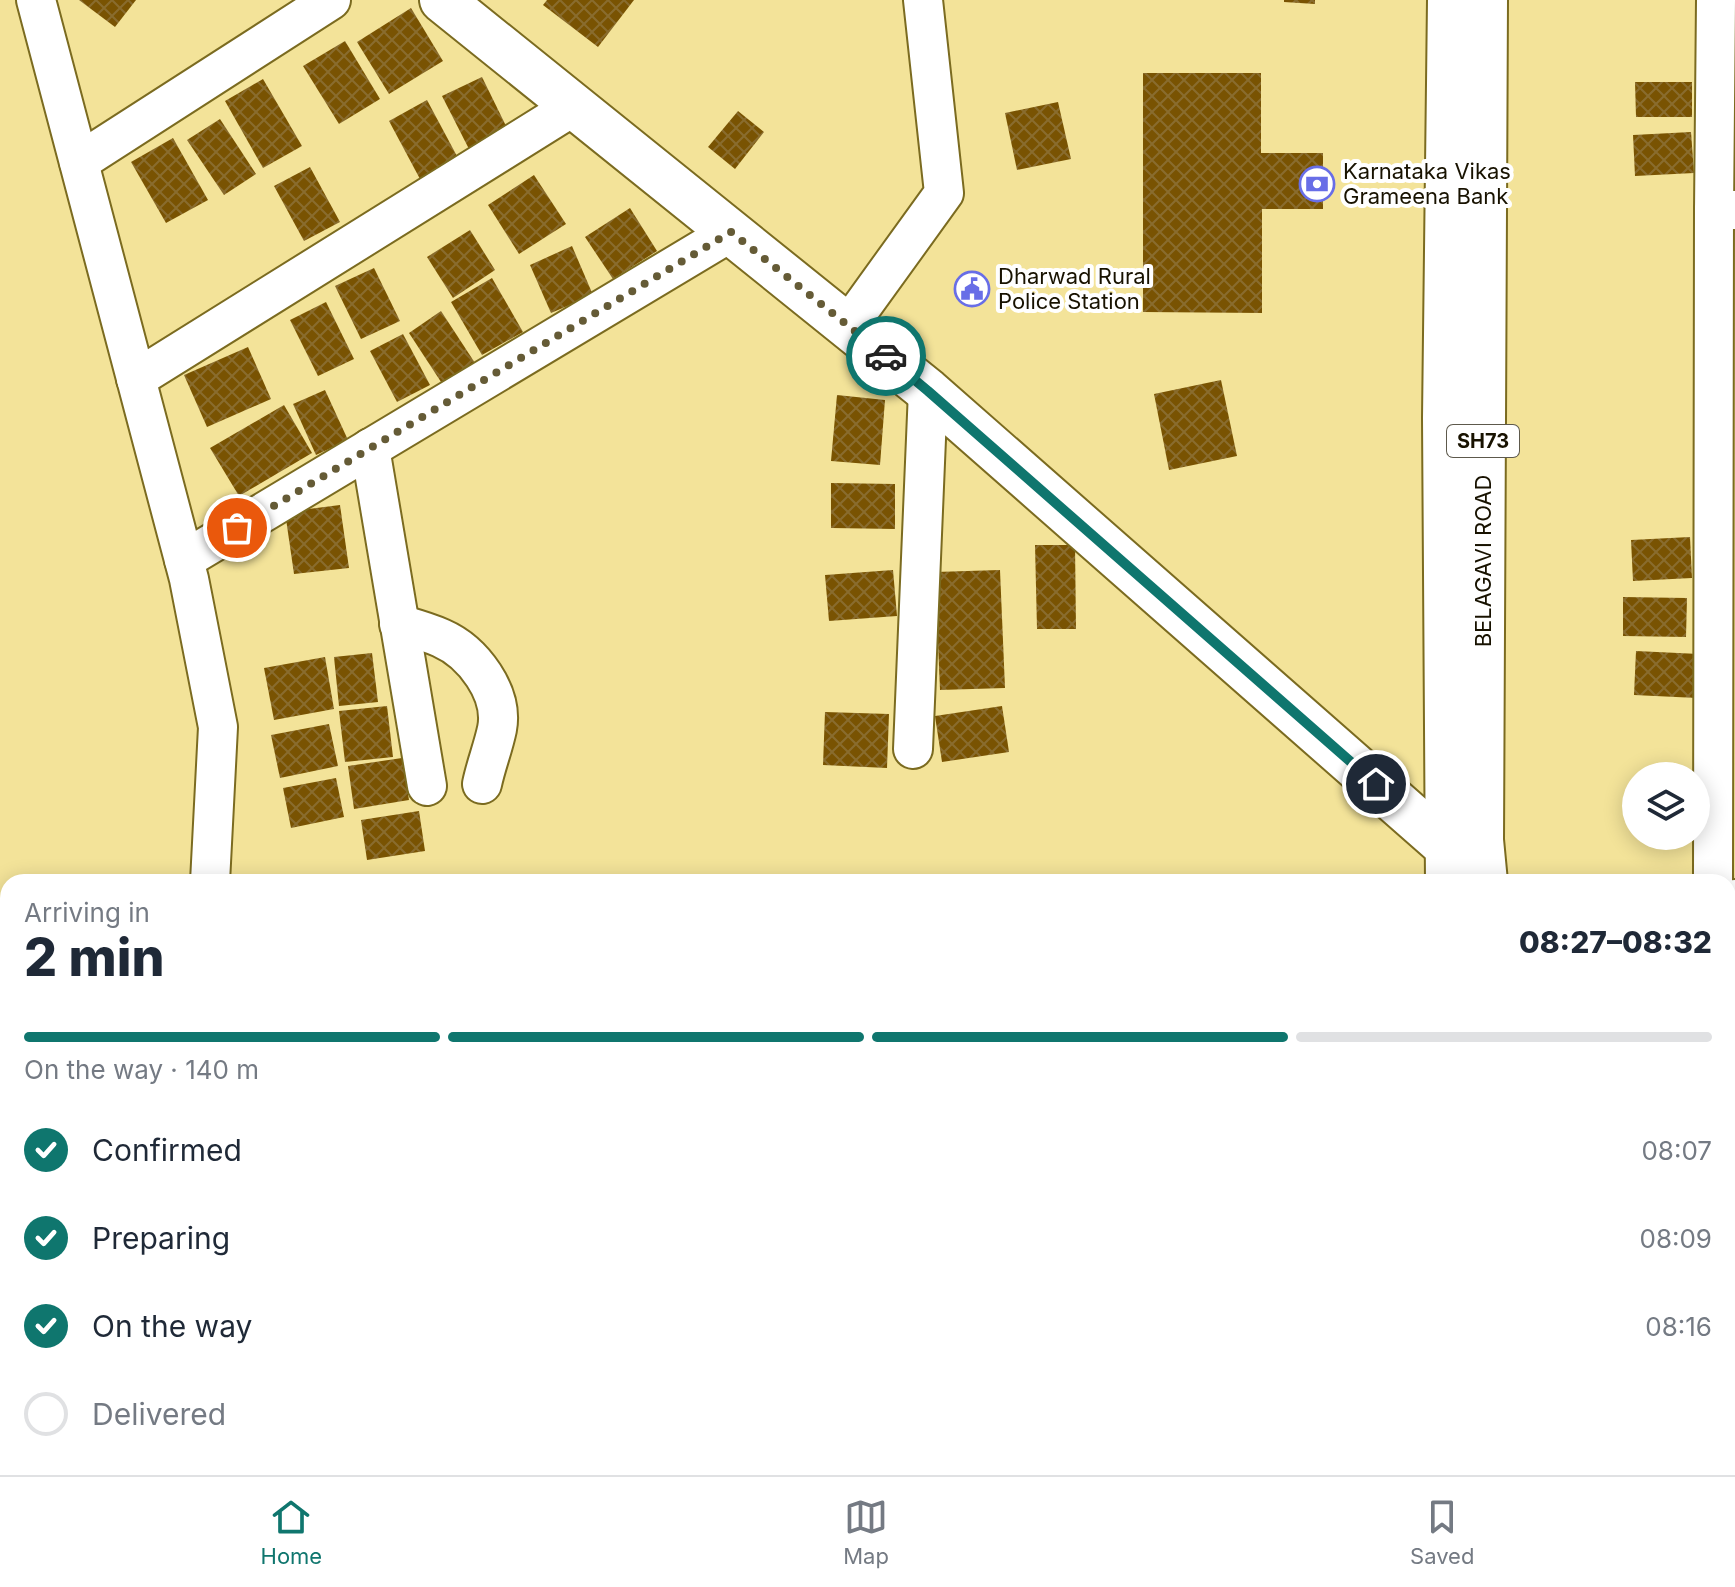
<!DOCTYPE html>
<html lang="en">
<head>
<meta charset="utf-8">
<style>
	body { margin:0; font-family:Inter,sans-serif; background:#f6f6f7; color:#1f2937; height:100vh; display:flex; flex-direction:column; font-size:30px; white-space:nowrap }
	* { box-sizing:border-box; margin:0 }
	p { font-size:26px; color:#747a83 }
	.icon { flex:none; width:44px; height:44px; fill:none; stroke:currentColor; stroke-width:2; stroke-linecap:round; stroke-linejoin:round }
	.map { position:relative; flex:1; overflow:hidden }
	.side { position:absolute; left:0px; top:874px; width:1736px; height:602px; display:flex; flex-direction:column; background:#fff; border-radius:24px 24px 0 0; box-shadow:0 4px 20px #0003 }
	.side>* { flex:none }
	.tools { position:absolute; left:1622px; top:762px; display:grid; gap:16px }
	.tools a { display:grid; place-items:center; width:88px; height:88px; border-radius:50%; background:#fff; box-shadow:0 4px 20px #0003; font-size:40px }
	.pin { position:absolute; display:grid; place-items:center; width:68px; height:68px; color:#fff; margin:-34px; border:4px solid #fff; border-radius:50%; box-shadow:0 2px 8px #0007 }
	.courier { position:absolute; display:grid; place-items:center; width:80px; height:80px; margin:-40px; border:6px solid #0f766e; border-radius:50%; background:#fff; color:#222; box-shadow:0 2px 10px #0007 }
	.summary em { font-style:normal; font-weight:800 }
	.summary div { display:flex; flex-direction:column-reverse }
	.summary { display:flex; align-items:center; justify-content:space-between; height:136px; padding:0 24px }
	h1 { font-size:52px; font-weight:800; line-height:60px }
	.bar { display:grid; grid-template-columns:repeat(4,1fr); gap:12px 8px; align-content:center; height:96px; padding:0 24px }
	.bar i { height:10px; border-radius:6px; background:#e0e1e3 }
	.bar .current { background:#0f766e }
	.bar p { grid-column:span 4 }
	ol { padding:0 24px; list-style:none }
	li { display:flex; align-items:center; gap:24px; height:88px }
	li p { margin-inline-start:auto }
	li .icon { padding:8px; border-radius:50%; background:#0f766e; color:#fff; stroke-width:4 }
	li:last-child { color:#747a83 }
	li i { width:44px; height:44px; border:4px solid #e0e1e3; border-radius:50% }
	.menu { display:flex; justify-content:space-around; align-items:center; height:112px; border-top:2px solid #e0e1e3; background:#fff; font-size:22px; color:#747a83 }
	.menu a { display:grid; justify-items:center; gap:4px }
	.menu .current { color:#0f766e }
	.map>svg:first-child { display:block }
	.building { fill:url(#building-cross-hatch) }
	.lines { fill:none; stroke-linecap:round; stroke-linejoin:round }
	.minor-casing { stroke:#7b6b20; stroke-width:42 }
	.major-casing { stroke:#7b6b20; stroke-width:48 }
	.minor { stroke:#fff; stroke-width:38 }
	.major { stroke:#fff; stroke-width:44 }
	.done { stroke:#655b36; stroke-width:8; stroke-dasharray:0 14.4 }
	.route { stroke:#0f766e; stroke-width:10 }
	.labels { text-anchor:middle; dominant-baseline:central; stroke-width:8; stroke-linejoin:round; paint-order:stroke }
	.shield { fill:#fff; stroke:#5d594c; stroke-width:2 }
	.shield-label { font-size:20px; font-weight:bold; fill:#181200 }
	.poi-label { font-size:22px; fill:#181200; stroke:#fff; text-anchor:start }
	.street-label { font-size:22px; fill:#181200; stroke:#fff }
</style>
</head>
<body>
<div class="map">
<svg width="1735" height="1475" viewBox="0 0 1735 1475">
	<defs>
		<pattern id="building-cross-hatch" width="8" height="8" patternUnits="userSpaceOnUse" patternTransform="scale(2)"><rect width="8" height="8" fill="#795302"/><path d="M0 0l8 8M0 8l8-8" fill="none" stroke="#896c2e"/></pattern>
	</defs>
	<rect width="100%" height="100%" fill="#f3e399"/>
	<g class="building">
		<polygon points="79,0 136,0 115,27"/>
		<polygon points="547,0 634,0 598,47 543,5"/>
		<polygon points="1284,0 1315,0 1315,4 1284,2"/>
		<polygon points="411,8 443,61 389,94 357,42"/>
		<polygon points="345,41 380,99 339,124 303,66"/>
		<polygon points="1143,73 1261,73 1261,153 1323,153 1323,209 1262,209 1262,313 1143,312"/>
		<polygon points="482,77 509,132 470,151 442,96"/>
		<polygon points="263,79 302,146 263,168 225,101"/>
		<polygon points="1635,82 1692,82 1692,117 1636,117"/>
		<polygon points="427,100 458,158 420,179 389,121"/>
		<polygon points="1058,102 1071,159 1017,170 1005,113"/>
		<polygon points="738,111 764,132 735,169 708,147"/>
		<polygon points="220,119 256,174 224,195 187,140"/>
		<polygon points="1691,132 1694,173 1635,176 1633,135"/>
		<polygon points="173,138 208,200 166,223 131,162"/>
		<polygon points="310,167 340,222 304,241 274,186"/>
		<polygon points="534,175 566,224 519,254 488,205"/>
		<polygon points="630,208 657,251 613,279 585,237"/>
		<polygon points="470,230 495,270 453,298 427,257"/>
		<polygon points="572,246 593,295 551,313 530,265"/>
		<polygon points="374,268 400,321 361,339 335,286"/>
		<polygon points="492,278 523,332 482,355 451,302"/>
		<polygon points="326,302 354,359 318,376 290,320"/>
		<polygon points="441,311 475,363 443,385 409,333"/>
		<polygon points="403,334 430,385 397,402 370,351"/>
		<polygon points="248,347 271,399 207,427 184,375"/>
		<polygon points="1221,380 1237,456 1169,470 1154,394"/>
		<polygon points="325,390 348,440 316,455 293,404"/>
		<polygon points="837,395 885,400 880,465 831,461"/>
		<polygon points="284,405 312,453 239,496 210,448"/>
		<polygon points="831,483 895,484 895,529 831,528"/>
		<polygon points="340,505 349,568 294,574 285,512"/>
		<polygon points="1690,537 1692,578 1633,581 1631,540"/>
		<polygon points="1035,545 1075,545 1076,629 1037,629"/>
		<polygon points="893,570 897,616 829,621 825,575"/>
		<polygon points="1000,570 1005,688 940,690 935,572"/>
		<polygon points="1623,597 1687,598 1686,637 1623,636"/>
		<polygon points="1636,651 1699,654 1697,698 1634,695"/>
		<polygon points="372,653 378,702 339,706 334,657"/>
		<polygon points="325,657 334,709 274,720 264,668"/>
		<polygon points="387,706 393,757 345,762 339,711"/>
		<polygon points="1002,706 1009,752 942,762 935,716"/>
		<polygon points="825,712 889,714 887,768 823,765"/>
		<polygon points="329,724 338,766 280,778 271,735"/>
		<polygon points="402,758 409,800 354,809 348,766"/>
		<polygon points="336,778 344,817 291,828 283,788"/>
		<polygon points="419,811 425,851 367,860 361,820"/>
		<rect x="256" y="1468" width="81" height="7"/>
		<polygon points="875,1470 876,1475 854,1475 854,1473"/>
	</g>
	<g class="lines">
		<g class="minor-casing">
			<g id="minor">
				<polyline points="36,0 189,579 218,727 210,882"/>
				<polyline points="79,162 331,0"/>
				<polyline points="1714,210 1716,0"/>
				<polyline points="848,326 944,193 923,0"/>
				<polyline points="136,379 574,106"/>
				<polyline points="370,448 427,786"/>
				<polyline points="184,560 731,232"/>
				<path d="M399,624c14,4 29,8 42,14 32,14 63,55 56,91 -4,19 -11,36 -15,55"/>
				<polyline points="913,749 928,391"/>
				<polyline points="1713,882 1714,210 1735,210"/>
				<polyline points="1728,928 1735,899"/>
				<polyline points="1728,1079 1735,1079"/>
				<polyline points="0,1337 8,1344"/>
				<polyline points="178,1475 178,1468"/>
			</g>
		</g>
		<g class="major-casing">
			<g id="major">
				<polyline points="442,0 928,391 1447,847"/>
				<polyline points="1448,882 1445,418 1450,0"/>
				<polyline points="1485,882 1481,840 1485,0"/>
				<polyline points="1512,1468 1513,1475"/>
				<polyline points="1547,1468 1548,1475"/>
			</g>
		</g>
		<use href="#minor" class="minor"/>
		<use href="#major" class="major"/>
	</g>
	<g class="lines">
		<polyline class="done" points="237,528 731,232 886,356"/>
		<polyline class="route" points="886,356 928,391 1376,784"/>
	</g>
	<defs>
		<g id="bank-ring" transform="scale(1.8)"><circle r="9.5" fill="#fff" stroke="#686ee7" stroke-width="1.5"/><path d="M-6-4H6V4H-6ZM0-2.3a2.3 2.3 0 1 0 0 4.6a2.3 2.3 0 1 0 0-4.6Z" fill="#686ee7"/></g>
		<g id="civic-ring" transform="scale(1.8)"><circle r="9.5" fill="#fff" stroke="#686ee7" stroke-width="1.5"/><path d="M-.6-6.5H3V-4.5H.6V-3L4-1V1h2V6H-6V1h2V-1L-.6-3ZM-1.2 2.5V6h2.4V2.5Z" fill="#686ee7"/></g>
	</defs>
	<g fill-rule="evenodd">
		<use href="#bank-ring" x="1317" y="184"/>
		<use href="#civic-ring" x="972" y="289"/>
	</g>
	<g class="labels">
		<rect class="shield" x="1447" y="425" width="72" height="32" rx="6"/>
		<g class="shield-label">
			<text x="1483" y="441">SH73</text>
		</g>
		<g class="poi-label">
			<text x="1343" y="171">Karnataka Vikas<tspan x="1343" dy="25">Grameena Bank</tspan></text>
			<text x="998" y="276">Dharwad Rural<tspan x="998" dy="25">Police Station</tspan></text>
		</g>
		<g class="street-label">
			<text transform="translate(1483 561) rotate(-90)">BELAGAVI ROAD</text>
		</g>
	</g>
</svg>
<div class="tools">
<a><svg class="icon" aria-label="layers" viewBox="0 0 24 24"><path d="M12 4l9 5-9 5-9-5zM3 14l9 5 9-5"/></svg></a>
</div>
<div class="pin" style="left:237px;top:528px;background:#ea580c"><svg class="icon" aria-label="bag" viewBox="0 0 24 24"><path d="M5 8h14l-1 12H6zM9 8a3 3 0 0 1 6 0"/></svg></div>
<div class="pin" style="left:1376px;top:784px;background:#1f2937"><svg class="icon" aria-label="home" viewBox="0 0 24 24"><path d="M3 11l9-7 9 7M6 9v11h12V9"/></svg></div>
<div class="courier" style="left:886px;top:356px"><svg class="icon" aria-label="car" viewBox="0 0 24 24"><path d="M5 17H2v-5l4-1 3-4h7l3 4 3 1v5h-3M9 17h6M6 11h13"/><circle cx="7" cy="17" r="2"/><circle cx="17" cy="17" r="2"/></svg></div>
<section class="side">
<div class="summary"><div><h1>2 min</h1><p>Arriving in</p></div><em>08:27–08:32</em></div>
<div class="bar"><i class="current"></i><i class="current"></i><i class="current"></i><i></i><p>On the way · 140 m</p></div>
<ol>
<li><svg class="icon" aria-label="check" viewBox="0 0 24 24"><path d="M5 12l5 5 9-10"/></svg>Confirmed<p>08:07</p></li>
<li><svg class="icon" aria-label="check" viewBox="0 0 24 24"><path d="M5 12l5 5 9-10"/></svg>Preparing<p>08:09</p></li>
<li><svg class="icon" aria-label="check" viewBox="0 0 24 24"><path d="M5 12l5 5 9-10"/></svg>On the way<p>08:16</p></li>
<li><i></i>Delivered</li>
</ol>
</section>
</div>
<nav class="menu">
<a class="current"><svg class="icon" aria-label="home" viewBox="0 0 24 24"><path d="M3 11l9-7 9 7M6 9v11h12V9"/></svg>Home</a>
<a><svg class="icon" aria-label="map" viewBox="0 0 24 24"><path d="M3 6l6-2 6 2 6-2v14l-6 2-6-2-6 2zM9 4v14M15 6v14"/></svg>Map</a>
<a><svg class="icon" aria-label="saved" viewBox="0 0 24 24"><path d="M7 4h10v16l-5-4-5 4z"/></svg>Saved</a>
</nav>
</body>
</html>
